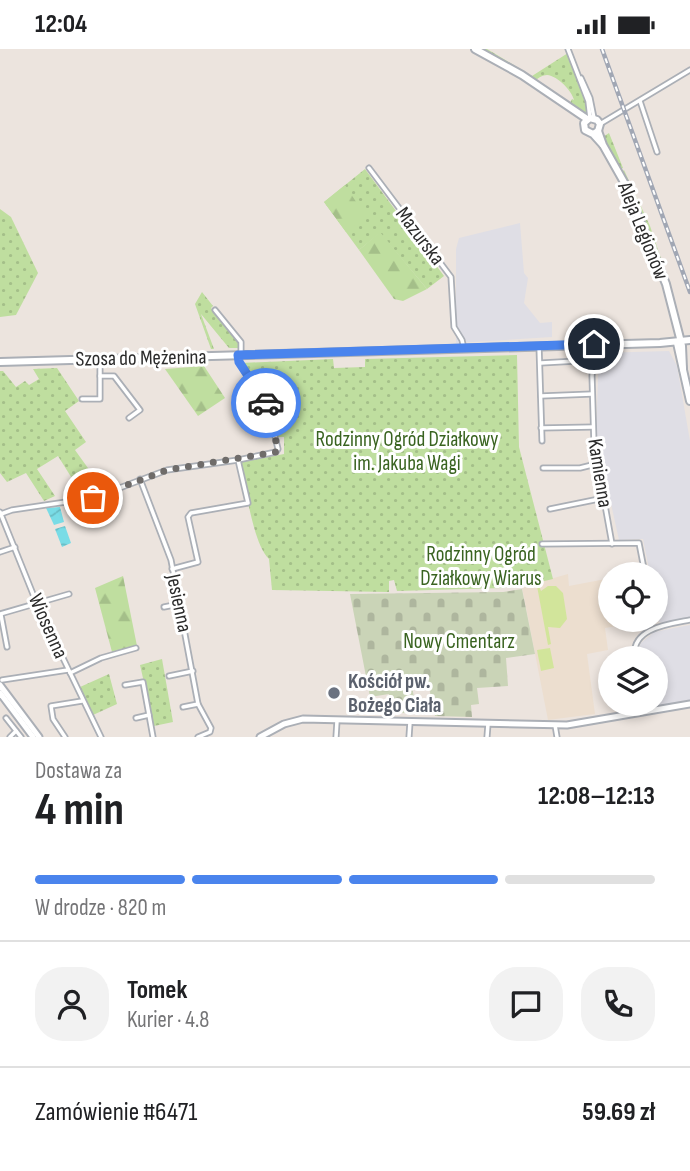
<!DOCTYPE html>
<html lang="pl">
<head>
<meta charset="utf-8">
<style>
	body { margin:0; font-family:"Sofia Sans Condensed",sans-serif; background:#f2f2f2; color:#202124; height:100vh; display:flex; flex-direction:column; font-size:26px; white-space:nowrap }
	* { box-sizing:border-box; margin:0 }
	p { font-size:23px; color:#757577 }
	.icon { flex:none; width:38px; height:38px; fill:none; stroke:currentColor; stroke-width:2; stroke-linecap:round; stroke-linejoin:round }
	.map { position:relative; height:688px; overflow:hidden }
	.panel { display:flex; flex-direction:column; background:#fff; flex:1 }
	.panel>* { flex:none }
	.fabs { position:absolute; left:598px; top:513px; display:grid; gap:14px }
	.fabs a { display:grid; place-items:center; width:70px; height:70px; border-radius:50%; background:#fff; box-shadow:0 4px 10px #0003; font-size:35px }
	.pin { position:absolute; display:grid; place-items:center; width:60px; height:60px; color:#fff; margin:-30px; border:4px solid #fff; border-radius:50%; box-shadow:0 2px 7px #0007 }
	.courier { position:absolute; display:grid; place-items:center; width:70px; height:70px; margin:-35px; border:5px solid #4a84ed; border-radius:50%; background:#fff; color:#222; box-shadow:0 2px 9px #0007 }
	.headline em { font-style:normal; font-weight:700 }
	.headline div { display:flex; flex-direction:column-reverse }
	.headline { display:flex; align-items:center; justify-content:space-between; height:119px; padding:0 35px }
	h1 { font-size:46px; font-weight:700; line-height:52px }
	.bar { display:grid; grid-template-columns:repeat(4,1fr); gap:10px 7px; align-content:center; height:84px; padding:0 35px }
	.bar i { height:9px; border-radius:5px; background:#e0e0e0 }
	.bar .on { background:#4a84ed }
	.bar p { grid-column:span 4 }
	.line { display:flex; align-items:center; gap:18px; padding:0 35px; border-top:2px solid #e0e0e0 }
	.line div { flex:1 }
	.round { display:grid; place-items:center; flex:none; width:74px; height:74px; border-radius:28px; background:#f2f2f2 }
	.status { display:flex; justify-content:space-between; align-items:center; height:49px; padding:0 35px; background:#fff; direction:ltr }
	.status svg { height:19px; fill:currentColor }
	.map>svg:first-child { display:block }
	.industrial { fill:#dfdee5 }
	.education { fill:#ecdecf }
	.grass { fill:url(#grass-dots) }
	.forest { fill:url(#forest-firs) }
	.cemetery { fill:url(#cemetery-stones) }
	.pitch { fill:#d2e59b }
	.water { fill:url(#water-waves) }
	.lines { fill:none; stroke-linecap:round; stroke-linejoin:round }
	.minor-casing { stroke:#abafb6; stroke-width:7 }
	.tertiary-casing { stroke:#abafb6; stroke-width:9 }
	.secondary-casing { stroke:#abafb6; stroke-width:10 }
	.minor { stroke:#fff; stroke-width:3.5 }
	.tertiary { stroke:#fff; stroke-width:5 }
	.secondary { stroke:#fff; stroke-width:6 }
	.rail-casing { stroke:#a1a7b4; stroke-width:4.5 }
	.rail { stroke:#fff; stroke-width:2; stroke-dasharray:5; stroke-linecap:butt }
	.done { stroke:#6f6c6a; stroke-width:7; stroke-dasharray:0 12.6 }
	.route { stroke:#4a84ed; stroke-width:9 }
	.worship-dot { fill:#6b7280; stroke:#fff; stroke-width:2.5 }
	.labels { text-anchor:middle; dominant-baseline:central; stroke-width:6; stroke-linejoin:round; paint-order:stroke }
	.street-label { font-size:21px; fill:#2b2b2b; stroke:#fff }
	.park-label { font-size:21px; fill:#396320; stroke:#fff }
	.worship-label { font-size:21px; font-weight:bold; fill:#5b616d; stroke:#fff; text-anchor:start }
</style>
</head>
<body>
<div class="status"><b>12:04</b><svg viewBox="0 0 49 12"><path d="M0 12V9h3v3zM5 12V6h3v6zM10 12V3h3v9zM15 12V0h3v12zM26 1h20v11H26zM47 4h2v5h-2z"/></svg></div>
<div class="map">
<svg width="690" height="688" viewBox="0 0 690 688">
	<defs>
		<pattern id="grass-dots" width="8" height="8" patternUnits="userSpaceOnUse" patternTransform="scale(1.75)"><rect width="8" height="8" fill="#bfde9f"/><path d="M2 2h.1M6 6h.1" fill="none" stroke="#a4bf89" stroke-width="1.8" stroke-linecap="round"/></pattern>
		<pattern id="forest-firs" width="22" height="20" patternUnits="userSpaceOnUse" patternTransform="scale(1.75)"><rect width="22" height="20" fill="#bfde9f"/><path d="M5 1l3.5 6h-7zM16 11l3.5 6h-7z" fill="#a4bf89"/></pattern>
		<pattern id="cemetery-stones" width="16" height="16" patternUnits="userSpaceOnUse" patternTransform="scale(1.75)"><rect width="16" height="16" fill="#cad4b7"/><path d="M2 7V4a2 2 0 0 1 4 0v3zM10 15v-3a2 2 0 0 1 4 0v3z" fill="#aeb69e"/></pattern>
		<pattern id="water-waves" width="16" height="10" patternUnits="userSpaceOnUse" patternTransform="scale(1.75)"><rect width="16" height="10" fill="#79dce6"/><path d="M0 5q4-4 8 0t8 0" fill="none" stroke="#69bdc5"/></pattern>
	</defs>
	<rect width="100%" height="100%" fill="#ece4de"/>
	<g class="industrial">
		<polygon points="520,174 524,224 528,229 524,254 540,274 552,273 552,288 456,294 456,200 459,189"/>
		<polygon points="669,302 677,317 690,392 690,569 663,574 659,573 656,561 656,525 650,525 643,490 619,491 596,387 599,304"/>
		<polygon points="690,576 690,653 649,660 648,655 656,654 656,609 637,609 636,605 641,594 654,583"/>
	</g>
	<polygon class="education" points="568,525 569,537 611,529 611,570 648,572 605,579 608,601 587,605 595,665 548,671 522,538"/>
	<g class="grass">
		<path d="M481,0h6l45,27 36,-23 20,52v9l-16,-7 -2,-4 2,-4 2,1c-2,-9 -16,-24 -27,-25 -4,0 -9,3 -11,5z"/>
		<polygon points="609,84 623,119 621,120 603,88"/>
		<polygon points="365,120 444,227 427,240 380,184 359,201 324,153"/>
		<polygon points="624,121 650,177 670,236 680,280 662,217 622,123"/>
		<polygon points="0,160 11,168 38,224 16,266 0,268"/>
		<polygon points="202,243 213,257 211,259 239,294 239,299 229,299 201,265 214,300 211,300 195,255"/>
		<path d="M517,306l2,92 34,132 -30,7 -1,-2 -19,4 -106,3 -3,-11 -5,1v11l-117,-2 -3,-31c-16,-15 -23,-71 -29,-97l44,-8v-17h-7l-7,-32 -29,-42 92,-4 1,9 31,-1v-8z"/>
		<polygon points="57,319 79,352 65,362 86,393 75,401 98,433 103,431 107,440 83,447 58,407 37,420 55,447 44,452 26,424 7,433 0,424 0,322 3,322 16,338 25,332 29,336 39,330 33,320"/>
		<polygon points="162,610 173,673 154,677 140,616"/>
		<polygon points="109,625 117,655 93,666 80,638"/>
	</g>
	<g class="forest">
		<polygon points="345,136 366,168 346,183 324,153"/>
		<polygon points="380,183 427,240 403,252 394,250 359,201"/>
		<polygon points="204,317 225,349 198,367 165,320"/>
		<polygon points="123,527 137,597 112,603 95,539"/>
	</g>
	<polygon class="cemetery" points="522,540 535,605 506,609 508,637 477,639 479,655 471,656 472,668 435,667 427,629 411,632 417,665 392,663 389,645 370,648 350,545 503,543"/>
	<g class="pitch">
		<polygon points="537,537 539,537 541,542 548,537 556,537 563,544 567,570 560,579 548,578 551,595 548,596"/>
		<polygon points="550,599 554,619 541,622 537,601"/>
	</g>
	<g class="water">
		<polygon points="60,458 64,473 54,476 46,459"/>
		<polygon points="65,477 71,494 62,498 55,480"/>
	</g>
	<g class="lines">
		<g class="minor-casing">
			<g id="minor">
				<polyline points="568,0 588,52 590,69"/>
				<polyline points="581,29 590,49 594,69"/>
				<polyline points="640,52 657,103"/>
				<polyline points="600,75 690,21"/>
				<polyline points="369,119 451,228 454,278 462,291 464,300"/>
				<polyline points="215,261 241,293 241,306"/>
				<polyline points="594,296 592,327 594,395 612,495"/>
				<polyline points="539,297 542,392"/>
				<polyline points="541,314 595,311"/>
				<polyline points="100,327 114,327 140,361 129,369"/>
				<polyline points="541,347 592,345"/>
				<polyline points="82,350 100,350 100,311"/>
				<polyline points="541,379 593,378"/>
				<polyline points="543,419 580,419 596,415"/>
				<polyline points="140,430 171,511 198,655 211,679 210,683 198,688"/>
				<polyline points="550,460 604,449"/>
				<polyline points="0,463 37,555 101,688"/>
				<polyline points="1,465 12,461 93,449 167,421 238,411 276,403 278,400 268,358 239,313 238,306"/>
				<polyline points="542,495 639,494 645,525"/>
				<polyline points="0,503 15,498"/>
				<polyline points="172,520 198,513 188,468 191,464 248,454 238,411"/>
				<polyline points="164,558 179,555"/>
				<polyline points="0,565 69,545"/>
				<polyline points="1,566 7,598"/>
				<path d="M635,609c-5,-30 34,-34 55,-38"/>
				<polyline points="70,624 101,609 136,599"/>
				<polyline points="169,627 193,622"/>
				<polyline points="2,631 68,621"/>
				<polyline points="125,636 143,633 153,688"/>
				<polyline points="183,658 198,655"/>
				<polyline points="6,669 21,688"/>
				<polyline points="136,669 149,666"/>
				<polyline points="555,676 557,688"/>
				<polyline points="10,688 16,682"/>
				<polyline points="65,688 53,670 51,657 82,652"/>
				<polyline points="336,688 337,672"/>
				<polyline points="409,688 410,673"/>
				<polyline points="487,688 488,675"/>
			</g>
		</g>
		<g class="tertiary-casing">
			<g id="tertiary">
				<polyline points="0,636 39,688"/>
				<polyline points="0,644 33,688"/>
				<polyline points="260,688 284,675 303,670 567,676 690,655"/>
			</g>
		</g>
		<g class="secondary-casing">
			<g id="secondary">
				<polyline points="475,0 522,26 587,70"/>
				<polyline points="598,82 603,96 625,135 666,235 682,297 683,320"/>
				<polyline points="593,85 598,82 600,75 597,71 590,69 584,74 585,81 593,85 602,95"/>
				<polyline points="677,294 690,352"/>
				<polyline points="0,313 660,294 690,291"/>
			</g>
		</g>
		<use href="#minor" class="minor"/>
		<use href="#tertiary" class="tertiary"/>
		<use href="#secondary" class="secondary"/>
		<g class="rail-casing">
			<polyline id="rail" points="602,0 690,243"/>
		</g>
		<use href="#rail" class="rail"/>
	</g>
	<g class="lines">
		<polyline class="done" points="93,449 167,421 276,403 278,400 266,354"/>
		<polyline class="route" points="266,354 239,313 238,306 594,295"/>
	</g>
	<circle class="worship-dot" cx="334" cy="644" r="7"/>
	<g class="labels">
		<g class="street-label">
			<text transform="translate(643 182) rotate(68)">Aleja Legionów</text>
			<text transform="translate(420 187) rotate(53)">Mazurska</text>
			<text transform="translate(141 309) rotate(-1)">Szosa do Mężenina</text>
			<text transform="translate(600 424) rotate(81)">Kamienna</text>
			<text transform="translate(179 554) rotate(78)">Jesienna</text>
			<text transform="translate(48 577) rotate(66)">Wiosenna</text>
		</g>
		<g class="park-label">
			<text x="407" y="390">Rodzinny Ogród Działkowy<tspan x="407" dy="24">im. Jakuba Wagi</tspan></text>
			<text x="481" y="505">Rodzinny Ogród<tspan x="481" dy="24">Działkowy Wiarus</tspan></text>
			<text x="459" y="592">Nowy Cmentarz</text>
		</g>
		<g class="worship-label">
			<text x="348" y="632">Kościół pw.<tspan x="348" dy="24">Bożego Ciała</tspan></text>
		</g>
	</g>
</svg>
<div class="fabs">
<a><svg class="icon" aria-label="locate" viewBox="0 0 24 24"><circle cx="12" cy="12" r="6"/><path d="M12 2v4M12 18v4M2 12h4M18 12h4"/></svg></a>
<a><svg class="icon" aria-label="layers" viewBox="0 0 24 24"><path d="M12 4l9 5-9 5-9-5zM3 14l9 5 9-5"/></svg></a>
</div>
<div class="pin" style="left:93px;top:449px;background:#ea580c"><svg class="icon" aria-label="bag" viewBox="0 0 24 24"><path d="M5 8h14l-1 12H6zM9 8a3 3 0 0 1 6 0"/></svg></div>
<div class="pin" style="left:594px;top:295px;background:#1f2937"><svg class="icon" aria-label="home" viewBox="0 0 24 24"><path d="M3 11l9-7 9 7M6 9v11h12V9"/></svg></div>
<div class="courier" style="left:266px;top:354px"><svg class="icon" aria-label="car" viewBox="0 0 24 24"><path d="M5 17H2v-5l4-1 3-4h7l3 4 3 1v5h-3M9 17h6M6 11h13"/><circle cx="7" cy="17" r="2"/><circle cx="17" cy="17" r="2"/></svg></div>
</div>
<section class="panel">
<div class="headline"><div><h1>4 min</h1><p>Dostawa za</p></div><em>12:08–12:13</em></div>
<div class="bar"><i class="on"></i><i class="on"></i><i class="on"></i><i></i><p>W drodze · 820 m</p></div>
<div class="line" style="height:126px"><a class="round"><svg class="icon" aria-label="person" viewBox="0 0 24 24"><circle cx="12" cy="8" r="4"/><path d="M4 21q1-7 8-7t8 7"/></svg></a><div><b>Tomek</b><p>Kurier · 4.8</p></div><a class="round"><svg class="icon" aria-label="chat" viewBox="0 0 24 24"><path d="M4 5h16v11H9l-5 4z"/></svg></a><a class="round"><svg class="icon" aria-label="phone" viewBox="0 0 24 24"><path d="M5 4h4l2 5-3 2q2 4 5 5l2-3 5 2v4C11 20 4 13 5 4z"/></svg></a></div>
<div class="line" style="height:91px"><div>Zamówienie #6471</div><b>59.69 zł</b></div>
</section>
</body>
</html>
